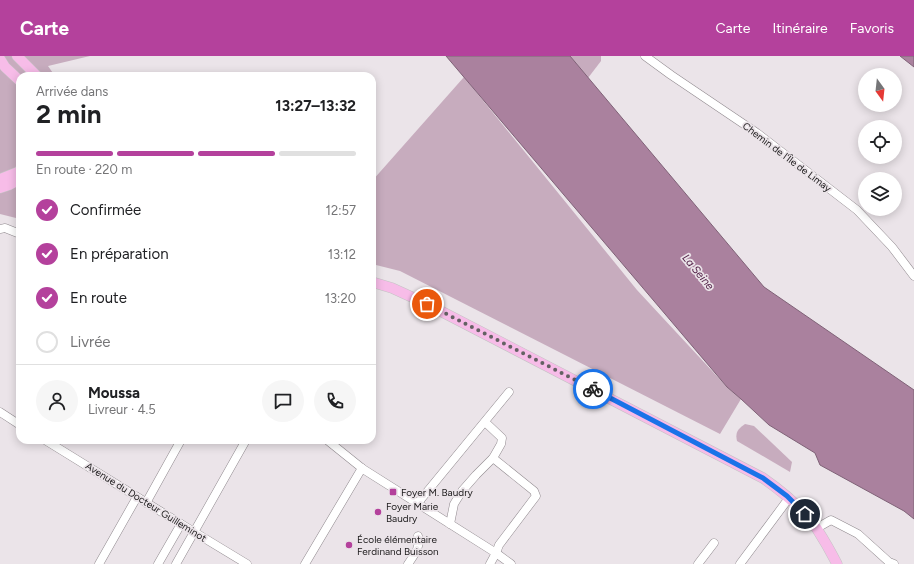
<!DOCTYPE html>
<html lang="fr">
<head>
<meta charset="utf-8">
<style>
	body { margin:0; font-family:Figtree,sans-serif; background:#f6f6f6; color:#202124; height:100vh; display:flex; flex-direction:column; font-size:15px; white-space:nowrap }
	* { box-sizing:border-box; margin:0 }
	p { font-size:13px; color:#757577 }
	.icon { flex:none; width:22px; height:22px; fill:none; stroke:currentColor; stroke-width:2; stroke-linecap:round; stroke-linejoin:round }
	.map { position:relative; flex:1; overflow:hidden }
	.sheet { position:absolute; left:16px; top:16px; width:360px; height:372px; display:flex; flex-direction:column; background:#fff; border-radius:12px; box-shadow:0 2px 10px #0003 }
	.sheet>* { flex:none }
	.needle { width:26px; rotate:165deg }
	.buttons { position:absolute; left:858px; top:12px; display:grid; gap:8px }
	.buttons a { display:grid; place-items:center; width:44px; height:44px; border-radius:50%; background:#fff; box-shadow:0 2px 10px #0003; font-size:20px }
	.pin { position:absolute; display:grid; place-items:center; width:34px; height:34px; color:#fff; margin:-17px; border:2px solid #fff; border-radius:50%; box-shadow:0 1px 4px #0007 }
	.courier { position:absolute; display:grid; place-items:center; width:40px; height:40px; margin:-20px; border:3px solid #1a73e8; border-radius:50%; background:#fff; color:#222; box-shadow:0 1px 5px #0007 }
	.head em { font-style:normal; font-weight:700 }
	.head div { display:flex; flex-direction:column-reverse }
	.head { display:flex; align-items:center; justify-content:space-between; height:68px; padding:0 20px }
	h1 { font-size:26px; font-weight:700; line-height:30px }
	.bar { display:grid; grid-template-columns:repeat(4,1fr); gap:6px 4px; align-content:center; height:48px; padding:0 20px }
	.bar i { height:5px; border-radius:3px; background:#e0e0e0 }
	.bar .active { background:#b4419c }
	.bar p { grid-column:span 4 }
	.line { display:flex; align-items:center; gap:10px; padding:0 20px; border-top:1px solid #e0e0e0 }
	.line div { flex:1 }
	.round { display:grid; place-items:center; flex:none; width:42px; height:42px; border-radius:21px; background:#f6f6f6 }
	ol { padding:0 20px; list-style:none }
	li { display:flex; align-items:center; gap:12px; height:44px }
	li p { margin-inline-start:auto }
	li .icon { padding:4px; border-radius:50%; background:#b4419c; color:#fff; stroke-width:4 }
	li:last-child { color:#757577 }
	li i { width:22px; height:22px; border:2px solid #e0e0e0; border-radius:50% }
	header { display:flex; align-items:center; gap:24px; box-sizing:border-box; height:56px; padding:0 20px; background:#b4419c; color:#fff }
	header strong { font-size:19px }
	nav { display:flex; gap:22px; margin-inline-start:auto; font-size:14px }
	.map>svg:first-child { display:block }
	.green { fill:#c7acbe }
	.water { fill:#aa819e; stroke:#7f6277 }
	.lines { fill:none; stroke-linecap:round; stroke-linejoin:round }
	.minor-casing { stroke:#90898e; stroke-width:9 }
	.major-casing { stroke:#c4c3c4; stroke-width:11 }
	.minor { stroke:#fff; stroke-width:8 }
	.major { stroke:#f7bce8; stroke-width:10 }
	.done { stroke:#646163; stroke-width:4; stroke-dasharray:0 7.2 }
	.route { stroke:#1a73e8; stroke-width:5 }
	.poi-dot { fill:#b4419c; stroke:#ebe4e9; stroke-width:1.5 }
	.labels { text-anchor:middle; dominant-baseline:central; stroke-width:3.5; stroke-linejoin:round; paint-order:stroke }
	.street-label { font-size:10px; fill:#1c1a1b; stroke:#ebe4e9 }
	.poi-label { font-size:10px; fill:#1c1a1b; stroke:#ebe4e9; text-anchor:start }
	.water-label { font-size:11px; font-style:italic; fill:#4d1a42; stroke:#ebe4e9 }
</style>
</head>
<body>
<header>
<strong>Carte</strong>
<nav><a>Carte</a><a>Itinéraire</a><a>Favoris</a></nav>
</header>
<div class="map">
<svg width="914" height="508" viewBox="0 0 914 508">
	<rect width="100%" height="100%" fill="#ebe4e9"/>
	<g class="green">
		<polygon points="0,0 90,0 48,10 55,20 20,20 20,157 16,162 0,158"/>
		<polygon points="570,0 601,0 601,5 588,22"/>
		<polygon points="464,21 637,234 727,331 741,343 720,378 400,215 372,208 372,125"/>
		<path d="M745,368l9,2 38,36 -2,10 -53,-31c-2,-9 1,-12 8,-17z"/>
	</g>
	<g class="water">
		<polygon points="446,0 570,0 764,231 914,334 914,463 904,455 820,409 815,397 769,369 741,343 727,331"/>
		<polygon points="900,0 914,0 914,11"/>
	</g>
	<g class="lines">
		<g class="minor-casing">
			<g id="minor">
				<polyline points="645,0 671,19 757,77 857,154 892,191 914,220"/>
				<polyline points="0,173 5,172 20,178"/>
				<polyline points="0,356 20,369"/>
				<polyline points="45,384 181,468 247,508"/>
				<polyline points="327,384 363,413 496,497 511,508"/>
				<polyline points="146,447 181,384"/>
				<polyline points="417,448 509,336"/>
				<polyline points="450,468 454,448 462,435 476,419 493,402 501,388 502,382 485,366"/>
				<polyline points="817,472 831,464 858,478 889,506 894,508"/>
				<polyline points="99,508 137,441"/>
				<polyline points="158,508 181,468"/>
				<polyline points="176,508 246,384"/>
				<polyline points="305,508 362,412"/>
				<path d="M408,508c6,-9 13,-17 10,-28"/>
				<polyline points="490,508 496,497 499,489 536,440 534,435 493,402"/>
				<polyline points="698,508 714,487"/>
				<polyline points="740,508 789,442"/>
			</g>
		</g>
		<g class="major-casing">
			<g id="major">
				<polyline points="17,0 37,20"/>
				<polyline points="0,3 5,11 20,25"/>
				<polyline points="0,123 18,116 20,114"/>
				<polyline points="0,132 9,129 20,123"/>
				<path d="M372,226l20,6 35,16 336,174c20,14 40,30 54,51 7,11 14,23 20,35"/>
			</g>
		</g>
		<use href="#minor" class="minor"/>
		<use href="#major" class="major"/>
	</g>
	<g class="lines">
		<polyline class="done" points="427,248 593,333"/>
		<polyline class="route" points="593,333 763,422 787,440 805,458"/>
	</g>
	<g class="poi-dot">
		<rect x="389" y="432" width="8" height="8" rx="2"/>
		<circle cx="378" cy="456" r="4"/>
		<circle cx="349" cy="489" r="4"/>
	</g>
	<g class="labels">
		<g class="street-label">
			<text transform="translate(787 101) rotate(37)">Chemin de l'Île de Limay</text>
			<text transform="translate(146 446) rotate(32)">Avenue du Docteur Guilleminot</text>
		</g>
		<g class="poi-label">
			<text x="401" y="436">Foyer M. Baudry</text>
			<text x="386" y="450">Foyer Marie<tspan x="386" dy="12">Baudry</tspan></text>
			<text x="357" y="483">École élémentaire<tspan x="357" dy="12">Ferdinand Buisson</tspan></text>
		</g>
		<g class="water-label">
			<text transform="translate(698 216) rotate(50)">La Seine</text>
		</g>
	</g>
</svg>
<div class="buttons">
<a><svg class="needle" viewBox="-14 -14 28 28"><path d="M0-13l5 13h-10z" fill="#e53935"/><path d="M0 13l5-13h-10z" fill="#757577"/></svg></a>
<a><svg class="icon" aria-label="locate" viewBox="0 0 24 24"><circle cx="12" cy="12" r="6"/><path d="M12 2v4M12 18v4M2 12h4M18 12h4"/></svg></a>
<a><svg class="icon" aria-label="layers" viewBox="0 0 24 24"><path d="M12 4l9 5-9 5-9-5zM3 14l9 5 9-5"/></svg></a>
</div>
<div class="pin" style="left:427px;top:248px;background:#ea580c"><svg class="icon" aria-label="bag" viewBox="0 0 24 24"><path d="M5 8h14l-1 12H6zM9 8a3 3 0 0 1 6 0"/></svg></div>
<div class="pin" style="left:805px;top:458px;background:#1f2937"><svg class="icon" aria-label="home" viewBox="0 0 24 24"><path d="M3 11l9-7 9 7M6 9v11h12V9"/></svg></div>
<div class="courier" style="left:593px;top:333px"><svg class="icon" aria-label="bike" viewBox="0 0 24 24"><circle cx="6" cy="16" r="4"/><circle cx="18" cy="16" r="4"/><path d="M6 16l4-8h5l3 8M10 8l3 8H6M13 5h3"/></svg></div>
<section class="sheet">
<div class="head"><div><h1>2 min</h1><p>Arrivée dans</p></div><em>13:27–13:32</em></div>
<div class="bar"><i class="active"></i><i class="active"></i><i class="active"></i><i></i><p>En route · 220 m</p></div>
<ol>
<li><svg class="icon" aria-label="check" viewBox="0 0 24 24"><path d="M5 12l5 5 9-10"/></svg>Confirmée<p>12:57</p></li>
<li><svg class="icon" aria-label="check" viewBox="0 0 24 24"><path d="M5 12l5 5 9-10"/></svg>En préparation<p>13:12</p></li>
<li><svg class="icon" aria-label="check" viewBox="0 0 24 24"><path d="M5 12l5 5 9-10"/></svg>En route<p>13:20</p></li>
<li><i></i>Livrée</li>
</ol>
<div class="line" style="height:72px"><a class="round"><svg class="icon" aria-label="person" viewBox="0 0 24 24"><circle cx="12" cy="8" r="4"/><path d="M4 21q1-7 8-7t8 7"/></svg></a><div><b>Moussa</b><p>Livreur · 4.5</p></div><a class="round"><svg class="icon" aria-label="chat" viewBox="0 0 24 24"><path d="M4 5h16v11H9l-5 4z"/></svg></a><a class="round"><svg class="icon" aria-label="phone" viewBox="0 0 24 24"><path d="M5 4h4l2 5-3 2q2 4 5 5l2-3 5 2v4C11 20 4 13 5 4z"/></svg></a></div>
</section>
</div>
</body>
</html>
